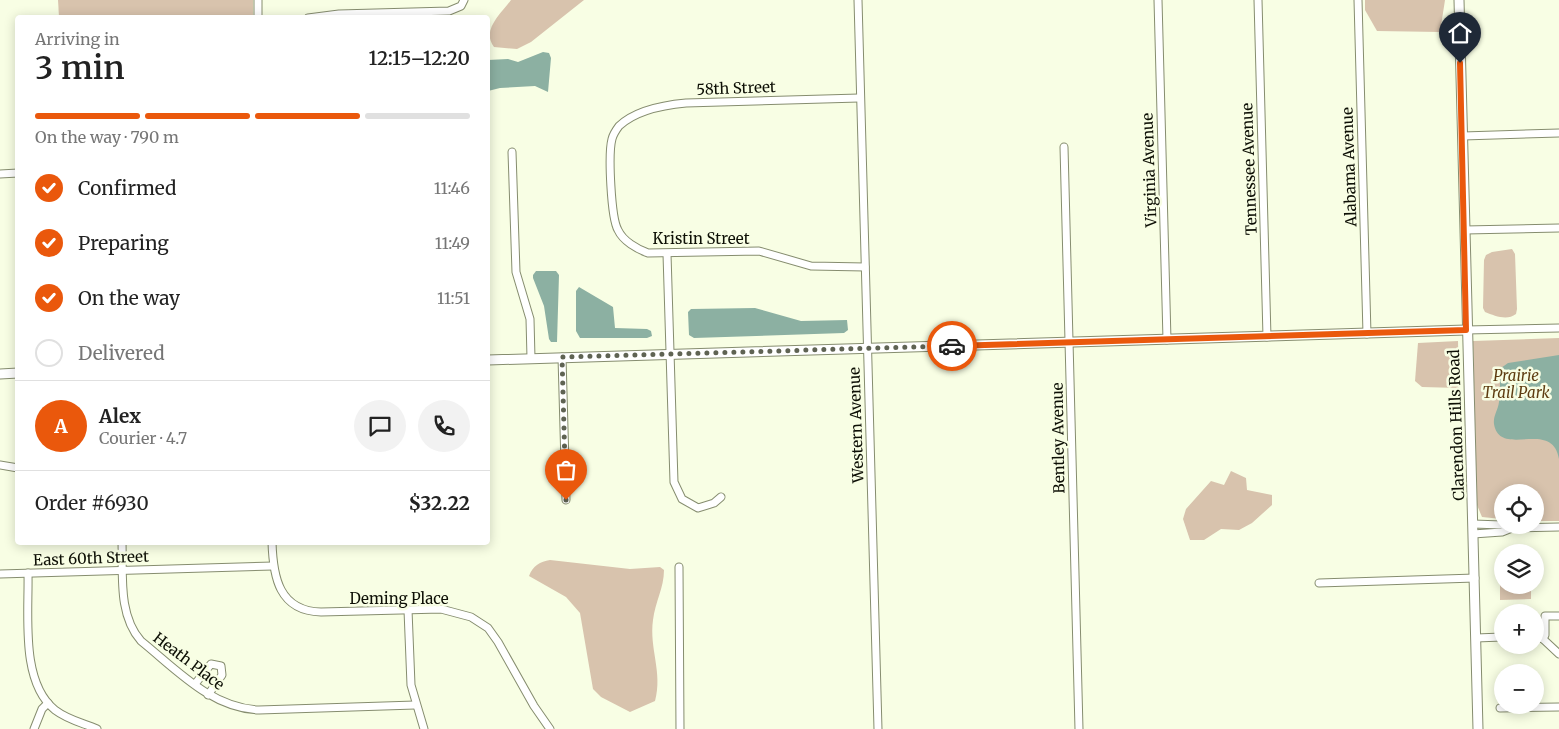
<!DOCTYPE html>
<html lang="en">
<head>
<meta charset="utf-8">
<style>
	body { margin:0; font-family:Merriweather,serif; background:#f2f2f2; color:#222; height:100vh; display:flex; flex-direction:column; font-size:19px; white-space:nowrap }
	* { box-sizing:border-box; margin:0 }
	p { font-size:16px; color:#767676 }
	.icon { flex:none; width:28px; height:28px; fill:none; stroke:currentColor; stroke-width:2; stroke-linecap:round; stroke-linejoin:round }
	.map { position:relative; flex:1; overflow:hidden }
	.drawer { position:absolute; left:15px; top:15px; width:475px; height:530px; display:flex; flex-direction:column; background:#fff; border-radius:5px; box-shadow:0 2px 12px #0003 }
	.drawer>* { flex:none }
	.fabs { position:absolute; left:1494px; top:484px; display:grid; gap:10px }
	.fabs a { display:grid; place-items:center; width:50px; height:50px; border-radius:50%; background:#fff; box-shadow:0 2px 12px #0003; font-size:25px }
	.pin { position:absolute; display:grid; place-items:center; width:42px; height:42px; color:#fff; margin:-51px -21px; border-radius:50% 50% 50% 0; rotate:-45deg; box-shadow:0 0 5px #0007 }
	.pin .icon { rotate:45deg }
	.courier { position:absolute; display:grid; place-items:center; width:50px; height:50px; margin:-25px; border:4px solid #ea580c; border-radius:50%; background:#fff; color:#222; box-shadow:0 1px 6px #0007 }
	.head em { font-style:normal; font-weight:600 }
	.head div { display:flex; flex-direction:column-reverse }
	.head { display:flex; align-items:center; justify-content:space-between; height:85px; padding:0 20px }
	h1 { font-size:32px; font-weight:600; line-height:38px }
	.bar { display:grid; grid-template-columns:repeat(4,1fr); gap:8px 5px; align-content:center; height:60px; padding:0 20px }
	.bar i { height:6px; border-radius:4px; background:#e0e0e0 }
	.bar .current { background:#ea580c }
	.bar p { grid-column:span 4 }
	.line { display:flex; align-items:center; gap:12px; padding:0 20px; border-top:1px solid #e0e0e0 }
	.line div { flex:1 }
	.round { display:grid; place-items:center; flex:none; width:52px; height:52px; border-radius:26px; background:#f2f2f2 }
	ol { padding:0 20px; list-style:none }
	li { display:flex; align-items:center; gap:15px; height:55px }
	li p { margin-inline-start:auto }
	li .icon { padding:5px; border-radius:50%; background:#ea580c; color:#fff; stroke-width:4 }
	li:last-child { color:#767676 }
	li i { width:28px; height:28px; border:2px solid #e0e0e0; border-radius:50% }
	.map>svg:first-child { display:block }
	.green { fill:#d8c3ad }
	.water { fill:#8cb0a2 }
	.lines { fill:none; stroke-linecap:round; stroke-linejoin:round }
	.minor-casing { stroke:#868d6f; stroke-width:9 }
	.tertiary-casing { stroke:#868d6f; stroke-width:11 }
	.minor { stroke:#fff; stroke-width:7 }
	.tertiary { stroke:#fff; stroke-width:9 }
	.done { stroke:#5f6353; stroke-width:5; stroke-dasharray:0 9 }
	.route { stroke:#ea580c; stroke-width:6 }
	.labels { text-anchor:middle; dominant-baseline:central; stroke-width:5; stroke-linejoin:round; paint-order:stroke }
	.street-label { font-size:15px; fill:#0d0f05; stroke:#f8fee4 }
	.park-label { font-size:15px; font-style:italic; fill:#5e3c11; stroke:#f8fee4 }
</style>
</head>
<body>
<div class="map">
<svg width="1559" height="729" viewBox="0 0 1559 729">
	<rect width="100%" height="100%" fill="#f8fee4"/>
	<g class="green">
		<polygon points="58,0 253,0 253,17 59,17"/>
		<path d="M511,0h73l-53,42 -14,7 -23,-2c-13,-17 7,-33 17,-47z"/>
		<polygon points="1365,0 1445,0 1440,32 1377,31 1365,10"/>
		<path d="M1512,249l3,5 2,55 -1,5c-9,7 -21,2 -31,-2l-2,-4 1,-48 2,-5 6,-3z"/>
		<polygon points="1559,338 1559,521 1535,521 1535,492 1502,492 1502,519 1482,517 1477,505 1473,341"/>
		<polygon points="1458,341 1459,388 1422,387 1415,381 1418,343"/>
		<polygon points="1231,471 1246,478 1247,490 1272,495 1272,505 1252,523 1239,530 1221,529 1204,540 1190,540 1183,519 1186,509 1211,481 1224,485"/>
		<path d="M550,560l80,9 30,-2 4,3c0,18 -9,32 -11,50 -4,29 10,52 2,81l-25,11 -29,-15 -8,-8 -13,-76 -14,-16 -37,-21c4,-11 11,-14 21,-16z"/>
		<polygon points="1500,577 1502,577 1502,585 1531,585 1531,599 1500,600"/>
	</g>
	<g class="water">
		<polygon points="543,52 549,53 551,58 548,92 535,86 500,88 488,91 488,60 508,59 518,62"/>
		<polygon points="536,271 556,271 559,275 557,342 551,342 549,339 544,306 533,278 533,275"/>
		<polygon points="579,287 613,307 615,328 647,329 651,331 652,336 647,338 580,338 576,331 576,291"/>
		<polygon points="755,308 801,321 847,320 848,330 844,333 694,338 689,335 688,312 691,309"/>
		<path d="M1559,355v104c-7,-41 -59,0 -65,-35 -1,-8 4,-14 5,-22 2,-11 0,-23 2,-34l7,-5z"/>
	</g>
	<g class="lines">
		<g class="minor-casing">
			<g id="minor">
				<polyline points="258,0 258,18"/>
				<polyline points="858,0 878,729"/>
				<polyline points="1158,0 1167,340"/>
				<polyline points="1258,0 1267,337"/>
				<polyline points="1358,0 1367,334"/>
				<polyline points="308,18 339,14 449,11 461,6 464,0"/>
				<path d="M859,98l-173,5c-22,2 -50,7 -67,23 -3,4 -6,9 -7,13 -4,15 -1,79 6,91 5,11 19,19 30,23l111,-2 52,15 54,1"/>
				<polyline points="1463,136 1559,133"/>
				<polyline points="1064,147 1079,729"/>
				<polyline points="512,152 516,272 530,319 531,358"/>
				<polyline points="0,174 18,173"/>
				<polyline points="1465,230 1559,228"/>
				<polyline points="667,254 674,482 682,499 698,508 714,503 721,497"/>
				<polyline points="1466,330 1559,328"/>
				<polyline points="562,357 566,500"/>
				<polyline points="0,465 18,468"/>
				<polyline points="1473,524 1502,525"/>
				<polyline points="1503,525 1512,528 1559,527"/>
				<polyline points="1473,534 1502,532 1512,528"/>
				<path d="M122,542c1,33 -4,73 19,99 36,29 70,67 118,69l156,-5"/>
				<path d="M272,542c1,35 7,69 49,70l120,-3 30,8 17,11 10,14 36,64 16,23"/>
				<polyline points="679,567 680,729"/>
				<path d="M28,573c1,41 -8,109 27,137 13,10 28,13 42,19"/>
				<polyline points="0,574 273,566"/>
				<polyline points="1319,583 1475,578"/>
				<polyline points="408,610 411,685 424,729"/>
				<polyline points="1535,636 1543,639 1559,654"/>
				<polyline points="1476,638 1502,637"/>
				<polyline points="1543,639 1545,635 1545,616 1559,616"/>
				<polyline points="195,684 211,664 221,666 222,675 208,695"/>
				<polyline points="1500,708 1559,707"/>
				<polyline points="34,729 42,709 48,703"/>
			</g>
		</g>
		<g class="tertiary-casing">
			<g id="tertiary">
				<polyline points="1459,0 1478,729"/>
				<polyline points="488,360 1466,330"/>
				<polyline points="0,374 18,373"/>
			</g>
		</g>
		<use href="#minor" class="minor"/>
		<use href="#tertiary" class="tertiary"/>
	</g>
	<g class="lines">
		<polyline class="done" points="566,500 562,357 952,346"/>
		<polyline class="route" points="952,346 1466,330 1460,63"/>
	</g>
	<g class="labels">
		<g class="street-label">
			<text transform="translate(736 88) rotate(-2)">58th Street</text>
			<text transform="translate(1349 167) rotate(-92)">Alabama Avenue</text>
			<text transform="translate(1249 169) rotate(-92)">Tennessee Avenue</text>
			<text transform="translate(1149 170) rotate(-92)">Virginia Avenue</text>
			<text x="701" y="238">Kristin Street</text>
			<text transform="translate(856 425) rotate(-92)">Western Avenue</text>
			<text transform="translate(1456 425) rotate(-92)">Clarendon Hills Road</text>
			<text transform="translate(1058 438) rotate(-91)">Bentley Avenue</text>
			<text transform="translate(91 558) rotate(-2)">East 60th Street</text>
			<text x="399" y="598">Deming Place</text>
			<text transform="translate(189 661) rotate(37)">Heath Place</text>
		</g>
		<g class="park-label">
			<text x="1516" y="375">Prairie<tspan x="1516" dy="17">Trail Park</tspan></text>
		</g>
	</g>
</svg>
<div class="fabs">
<a><svg class="icon" aria-label="locate" viewBox="0 0 24 24"><circle cx="12" cy="12" r="6"/><path d="M12 2v4M12 18v4M2 12h4M18 12h4"/></svg></a>
<a><svg class="icon" aria-label="layers" viewBox="0 0 24 24"><path d="M12 4l9 5-9 5-9-5zM3 14l9 5 9-5"/></svg></a>
<a>+</a>
<a>−</a>
</div>
<div class="pin" style="left:566px;top:500px;background:#ea580c"><svg class="icon" aria-label="bag" viewBox="0 0 24 24"><path d="M5 8h14l-1 12H6zM9 8a3 3 0 0 1 6 0"/></svg></div>
<div class="pin" style="left:1460px;top:63px;background:#1f2937"><svg class="icon" aria-label="home" viewBox="0 0 24 24"><path d="M3 11l9-7 9 7M6 9v11h12V9"/></svg></div>
<div class="courier" style="left:952px;top:346px"><svg class="icon" aria-label="car" viewBox="0 0 24 24"><path d="M5 17H2v-5l4-1 3-4h7l3 4 3 1v5h-3M9 17h6M6 11h13"/><circle cx="7" cy="17" r="2"/><circle cx="17" cy="17" r="2"/></svg></div>
<section class="drawer">
<div class="head"><div><h1>3 min</h1><p>Arriving in</p></div><em>12:15–12:20</em></div>
<div class="bar"><i class="current"></i><i class="current"></i><i class="current"></i><i></i><p>On the way · 790 m</p></div>
<ol>
<li><svg class="icon" aria-label="check" viewBox="0 0 24 24"><path d="M5 12l5 5 9-10"/></svg>Confirmed<p>11:46</p></li>
<li><svg class="icon" aria-label="check" viewBox="0 0 24 24"><path d="M5 12l5 5 9-10"/></svg>Preparing<p>11:49</p></li>
<li><svg class="icon" aria-label="check" viewBox="0 0 24 24"><path d="M5 12l5 5 9-10"/></svg>On the way<p>11:51</p></li>
<li><i></i>Delivered</li>
</ol>
<div class="line" style="height:90px"><b class="round" style="background:#ea580c;color:#fff">A</b><div><b>Alex</b><p>Courier · 4.7</p></div><a class="round"><svg class="icon" aria-label="chat" viewBox="0 0 24 24"><path d="M4 5h16v11H9l-5 4z"/></svg></a><a class="round"><svg class="icon" aria-label="phone" viewBox="0 0 24 24"><path d="M5 4h4l2 5-3 2q2 4 5 5l2-3 5 2v4C11 20 4 13 5 4z"/></svg></a></div>
<div class="line" style="height:65px"><div>Order #6930</div><b>$32.22</b></div>
</section>
</div>
</body>
</html>
